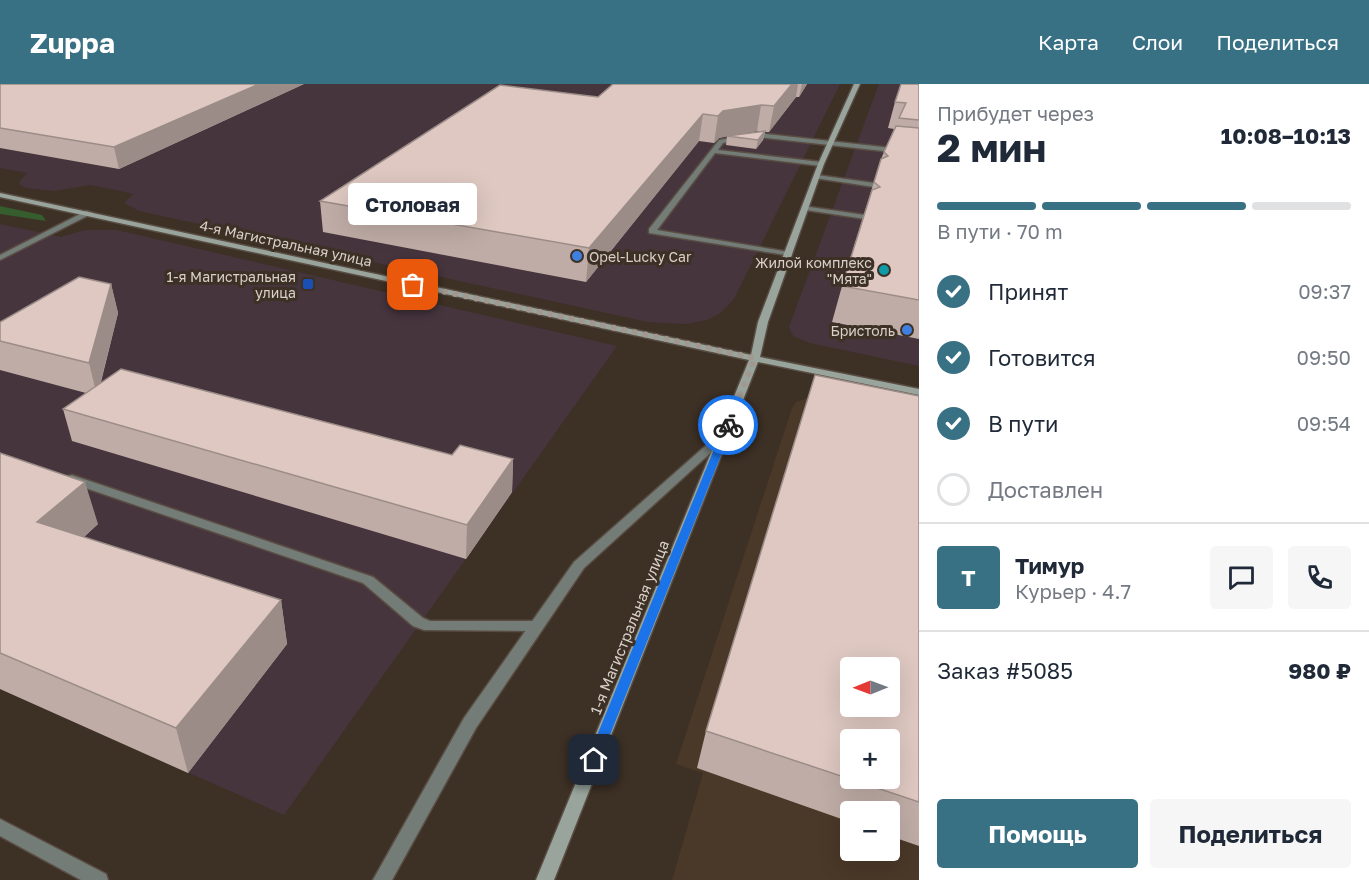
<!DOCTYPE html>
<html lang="ru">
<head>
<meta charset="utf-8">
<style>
	body { margin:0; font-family:"Golos Text",sans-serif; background:#f6f6f7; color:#1f2937; height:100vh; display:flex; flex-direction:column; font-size:22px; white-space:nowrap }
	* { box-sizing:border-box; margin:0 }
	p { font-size:20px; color:#747a83 }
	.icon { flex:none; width:33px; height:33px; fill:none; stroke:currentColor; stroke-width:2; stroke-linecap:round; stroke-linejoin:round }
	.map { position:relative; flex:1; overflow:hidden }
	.panel { display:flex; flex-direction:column; background:#fff; width:450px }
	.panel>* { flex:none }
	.needle { width:39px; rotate:269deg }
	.controls { position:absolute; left:840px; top:573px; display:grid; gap:12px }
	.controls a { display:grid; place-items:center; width:60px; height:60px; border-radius:6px; background:#fff; box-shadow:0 6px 24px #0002; font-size:30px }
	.pin { position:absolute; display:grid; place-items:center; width:51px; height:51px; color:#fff; margin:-26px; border-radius:12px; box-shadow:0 3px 9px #0006 }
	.courier { position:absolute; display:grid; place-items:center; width:60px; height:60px; margin:-30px; border:4px solid #1a73e8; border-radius:50%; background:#fff; color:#222; box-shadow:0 2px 8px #0007 }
	.bubble { position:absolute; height:42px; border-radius:6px; background:#fff; box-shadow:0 6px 24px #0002; font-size:20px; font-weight:700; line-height:42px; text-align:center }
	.headline em { font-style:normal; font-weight:700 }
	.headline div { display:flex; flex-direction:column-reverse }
	.headline { display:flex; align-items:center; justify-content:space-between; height:102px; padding:0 18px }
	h1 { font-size:39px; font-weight:700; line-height:45px }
	.bar { display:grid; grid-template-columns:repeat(4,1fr); gap:9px 6px; align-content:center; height:72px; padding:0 18px }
	.bar i { height:8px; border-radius:4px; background:#e0e1e3 }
	.bar .on { background:#387184 }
	.bar p { grid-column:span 4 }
	.line { display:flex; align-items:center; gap:15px; padding:0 18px; border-top:2px solid #e0e1e3 }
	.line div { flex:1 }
	.round { display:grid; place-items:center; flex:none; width:63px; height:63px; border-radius:6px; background:#f6f6f7 }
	ol { padding:0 18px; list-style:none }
	li { display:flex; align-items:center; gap:18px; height:66px }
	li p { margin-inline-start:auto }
	li .icon { padding:6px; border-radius:50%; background:#387184; color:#fff; stroke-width:4 }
	li:last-child { color:#747a83 }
	li i { width:33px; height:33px; border:3px solid #e0e1e3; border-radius:50% }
	.button { display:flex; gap:12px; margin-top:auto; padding:12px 18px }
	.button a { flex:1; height:69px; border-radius:6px; background:#387184; color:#fff; font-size:24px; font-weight:700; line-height:69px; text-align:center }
	.button a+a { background:#f6f6f7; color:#1f2937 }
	header { display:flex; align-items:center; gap:36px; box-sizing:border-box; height:84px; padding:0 30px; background:#387184; color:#fff }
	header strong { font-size:28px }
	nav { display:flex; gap:33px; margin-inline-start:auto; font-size:21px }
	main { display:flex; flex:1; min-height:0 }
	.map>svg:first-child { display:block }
	.built { fill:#4a3828; fill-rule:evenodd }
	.industrial { fill:#47353e }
	.green { fill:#365d2d }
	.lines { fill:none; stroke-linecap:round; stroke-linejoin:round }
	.lane-casing { stroke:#594d43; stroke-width:3 }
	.street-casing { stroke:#594d43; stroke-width:3 }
	.secondary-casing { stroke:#594d43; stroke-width:3 }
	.lane { fill:#747c77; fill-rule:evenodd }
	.street { fill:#747c77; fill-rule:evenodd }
	.secondary { fill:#98a49c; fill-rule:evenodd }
	.wall { fill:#bfaca6; fill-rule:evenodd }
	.shaded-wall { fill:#9b8c87 }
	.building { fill:#dec8c1; stroke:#9b8c87; stroke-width:1.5; fill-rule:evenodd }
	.route { fill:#1a73e8 }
	.done { stroke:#a29890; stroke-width:6; stroke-dasharray:0 10.8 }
	.shop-dot { fill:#3f7fe0; stroke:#3d3025; stroke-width:2 }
	.culture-dot { fill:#0f9aa8; stroke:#3d3025; stroke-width:2 }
	.transit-dot { fill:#1a4fb4; stroke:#3d3025; stroke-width:2 }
	.labels { text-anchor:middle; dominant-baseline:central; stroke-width:6; stroke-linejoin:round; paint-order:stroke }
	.far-street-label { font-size:14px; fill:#d8d0c9; stroke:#3d3025 }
	.far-poi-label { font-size:14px; fill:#d8d0c9; stroke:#3d3025; text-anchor:end }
	.street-label { font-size:15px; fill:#d8d0c9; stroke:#3d3025 }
</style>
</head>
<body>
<header>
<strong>Zuppa</strong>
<nav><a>Карта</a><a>Слои</a><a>Поделиться</a></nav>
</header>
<main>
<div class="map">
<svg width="919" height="796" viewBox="0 0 919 796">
	<rect width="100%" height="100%" fill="#3d3025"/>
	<path class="built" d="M808,314l111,16v466h-247l31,-107 -27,-9 116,-356 4,-6zM850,584h40v38h-40zM850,656h40v38h-40zM850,728h40v38h-40z"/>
	<g class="industrial">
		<polygon points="0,0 840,0 734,215 719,230 707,236 687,240 648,238 139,127 124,119 133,110 116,106 90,101 54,107 27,104 20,101 20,97 27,89 0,84"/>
		<polygon points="879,0 919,0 919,282 810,259 793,252 789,243"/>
		<polygon points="0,140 61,153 85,146 117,146 617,262 284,731 0,605"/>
	</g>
	<polygon class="green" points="0,122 42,131 46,137 0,130"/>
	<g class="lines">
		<g class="lane-casing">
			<g id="lane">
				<polygon points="757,49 919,67 919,71 757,53 723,59 718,66 821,78 824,80 821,82 715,69 657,146 789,168 792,168 792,172 649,149 649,145 719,56"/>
				<polygon points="817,91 874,99 878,101 874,103 815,94 814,93"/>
				<polygon points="803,122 865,131 869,133 865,135 806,126 802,124"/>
				<polygon points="86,127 93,129 0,176 0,171"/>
				<polygon points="72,391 373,493 423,534 430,537 536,537 541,538 543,542 541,546 536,547 424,546 413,542 363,499 68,398 66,395 68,392"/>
				<polygon points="0,735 106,790 108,796 81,796 0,752"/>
			</g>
		</g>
		<g class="street-casing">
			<polygon id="street" points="724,348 728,349 730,351 728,353 584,484 476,644 392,796 373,796 464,634 574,478 720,349"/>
		</g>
		<g class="secondary-casing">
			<polygon id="secondary" points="854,0 860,0 824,80 768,238 760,273 919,305 919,311 758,278 554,796 536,796 749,276 0,113 0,109 751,271 758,238 818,80"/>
		</g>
		<use href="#lane" class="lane"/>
		<use href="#street" class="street"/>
		<use href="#secondary" class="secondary"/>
	</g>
	<g class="wall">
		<polygon points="0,0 304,0 119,85 0,64"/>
		<path d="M613,0h194l-8,13h-3l-27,35h-4l-2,8 -7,9 -30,-4 1,-9 -8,2 -5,5 -15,-2 -113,141 -263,-50 -3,-31 278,-104zM757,47h5l-28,4z"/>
		<polygon points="919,0 919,255 832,238 842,202 881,75 894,45 888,44 895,18"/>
		<polygon points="111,200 118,229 101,298 452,371 513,375 512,408 466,475 72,357 63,325 86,309 0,286 0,238"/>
		<polygon points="919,312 919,762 890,752 890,728 850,728 850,738 697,684 706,647"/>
		<polygon points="0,369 98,440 84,453 281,516 287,560 188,689 0,605"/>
	</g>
	<g class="shaded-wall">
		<polygon points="259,0 304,0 119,85 114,63"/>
		<polygon points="792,0 798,0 796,13 769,48 774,22"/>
		<polygon points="802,0 807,0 799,13"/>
		<polygon points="761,21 757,47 719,54 714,59 718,32 723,27"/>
		<polygon points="703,30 699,57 586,198 589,164"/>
		<polygon points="765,47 763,56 756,65 758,56"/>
		<polygon points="111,200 118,229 97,312 89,279"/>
		<polygon points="513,375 512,408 466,475 467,441"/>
		<polygon points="85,398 98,440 52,481 37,438"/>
		<polygon points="281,516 287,560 188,689 176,644"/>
	</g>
	<g class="building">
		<polygon points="0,0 259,0 114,63 0,44"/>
		<polygon points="613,0 792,0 774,22 761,21 723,27 718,32 703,30 589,164 320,117 500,1 598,13"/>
		<polygon points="901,0 919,0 919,36 899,34 906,19 895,18"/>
		<polygon points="896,42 919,44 919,216 842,202 872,106 880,103 874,98 881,75 888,72 884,68"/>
		<polygon points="765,47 758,56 727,52"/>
		<polygon points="79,193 111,200 89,279 0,257 0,238"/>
		<polygon points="121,285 452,371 460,361 513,375 467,441 63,325"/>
		<path d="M815,291l104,21v406l-213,-71zM850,584h40v38h-40zM850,656h40v38h-40z"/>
		<polygon points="0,369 85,398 37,438 281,516 176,644 0,569"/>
	</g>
	<polygon class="route" points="728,338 733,341 600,676 594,681 589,680 587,676 724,341"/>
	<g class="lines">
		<polyline class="done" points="413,201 755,274 728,341"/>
	</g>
	<g class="shop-dot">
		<circle cx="577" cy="172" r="6"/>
		<circle cx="907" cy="246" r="6"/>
	</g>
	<circle class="culture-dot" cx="884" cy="186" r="6"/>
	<rect class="transit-dot" x="302" y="194" width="12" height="12" rx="3"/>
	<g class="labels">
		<g class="far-street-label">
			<text transform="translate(286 159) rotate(12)">4-я Магистральная улица</text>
		</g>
		<g class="far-poi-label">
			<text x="589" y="172" text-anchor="start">Opel-Lucky Car</text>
			<text x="872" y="178">Жилой комплекс<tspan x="872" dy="16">"Мята"</tspan></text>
			<text x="296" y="192">1-я Магистральная<tspan x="296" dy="16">улица</tspan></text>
			<text x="895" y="246">Бристоль</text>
		</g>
		<g class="street-label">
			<text transform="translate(629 543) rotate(-68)">1-я Магистральная улица</text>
		</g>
	</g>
</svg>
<div class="controls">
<a><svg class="needle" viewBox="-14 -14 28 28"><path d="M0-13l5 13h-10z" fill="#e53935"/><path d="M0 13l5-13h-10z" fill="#747a83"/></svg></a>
<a>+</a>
<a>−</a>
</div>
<div class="pin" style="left:413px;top:201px;background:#ea580c"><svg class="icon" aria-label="bag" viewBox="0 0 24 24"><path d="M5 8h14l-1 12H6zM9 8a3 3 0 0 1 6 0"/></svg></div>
<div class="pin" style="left:594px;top:676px;background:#1f2937"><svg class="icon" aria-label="home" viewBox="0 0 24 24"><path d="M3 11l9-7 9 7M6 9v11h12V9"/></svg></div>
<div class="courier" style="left:728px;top:341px"><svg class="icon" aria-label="bike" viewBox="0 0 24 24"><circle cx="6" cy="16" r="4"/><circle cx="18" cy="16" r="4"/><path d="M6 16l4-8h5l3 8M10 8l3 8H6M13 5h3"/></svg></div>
<div class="bubble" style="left:348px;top:99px;width:129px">Столовая</div>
</div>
<section class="panel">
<div class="headline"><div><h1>2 мин</h1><p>Прибудет через</p></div><em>10:08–10:13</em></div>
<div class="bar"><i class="on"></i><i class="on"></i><i class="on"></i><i></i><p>В пути · 70 m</p></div>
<ol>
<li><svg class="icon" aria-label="check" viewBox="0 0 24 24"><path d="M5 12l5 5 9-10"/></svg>Принят<p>09:37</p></li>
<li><svg class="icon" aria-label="check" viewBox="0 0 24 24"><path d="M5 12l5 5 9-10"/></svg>Готовится<p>09:50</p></li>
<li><svg class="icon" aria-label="check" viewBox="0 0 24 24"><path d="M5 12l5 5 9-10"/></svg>В пути<p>09:54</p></li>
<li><i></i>Доставлен</li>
</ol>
<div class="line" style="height:108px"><b class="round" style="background:#387184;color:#fff">Т</b><div><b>Тимур</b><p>Курьер · 4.7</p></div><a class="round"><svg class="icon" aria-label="chat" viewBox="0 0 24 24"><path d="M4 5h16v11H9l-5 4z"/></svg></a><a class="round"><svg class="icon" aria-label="phone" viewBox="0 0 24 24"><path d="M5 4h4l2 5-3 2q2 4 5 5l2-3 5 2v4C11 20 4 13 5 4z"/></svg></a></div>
<div class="line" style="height:78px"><div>Заказ #5085</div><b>980 ₽</b></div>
<div class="button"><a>Помощь</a><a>Поделиться</a></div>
</section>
</main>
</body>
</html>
